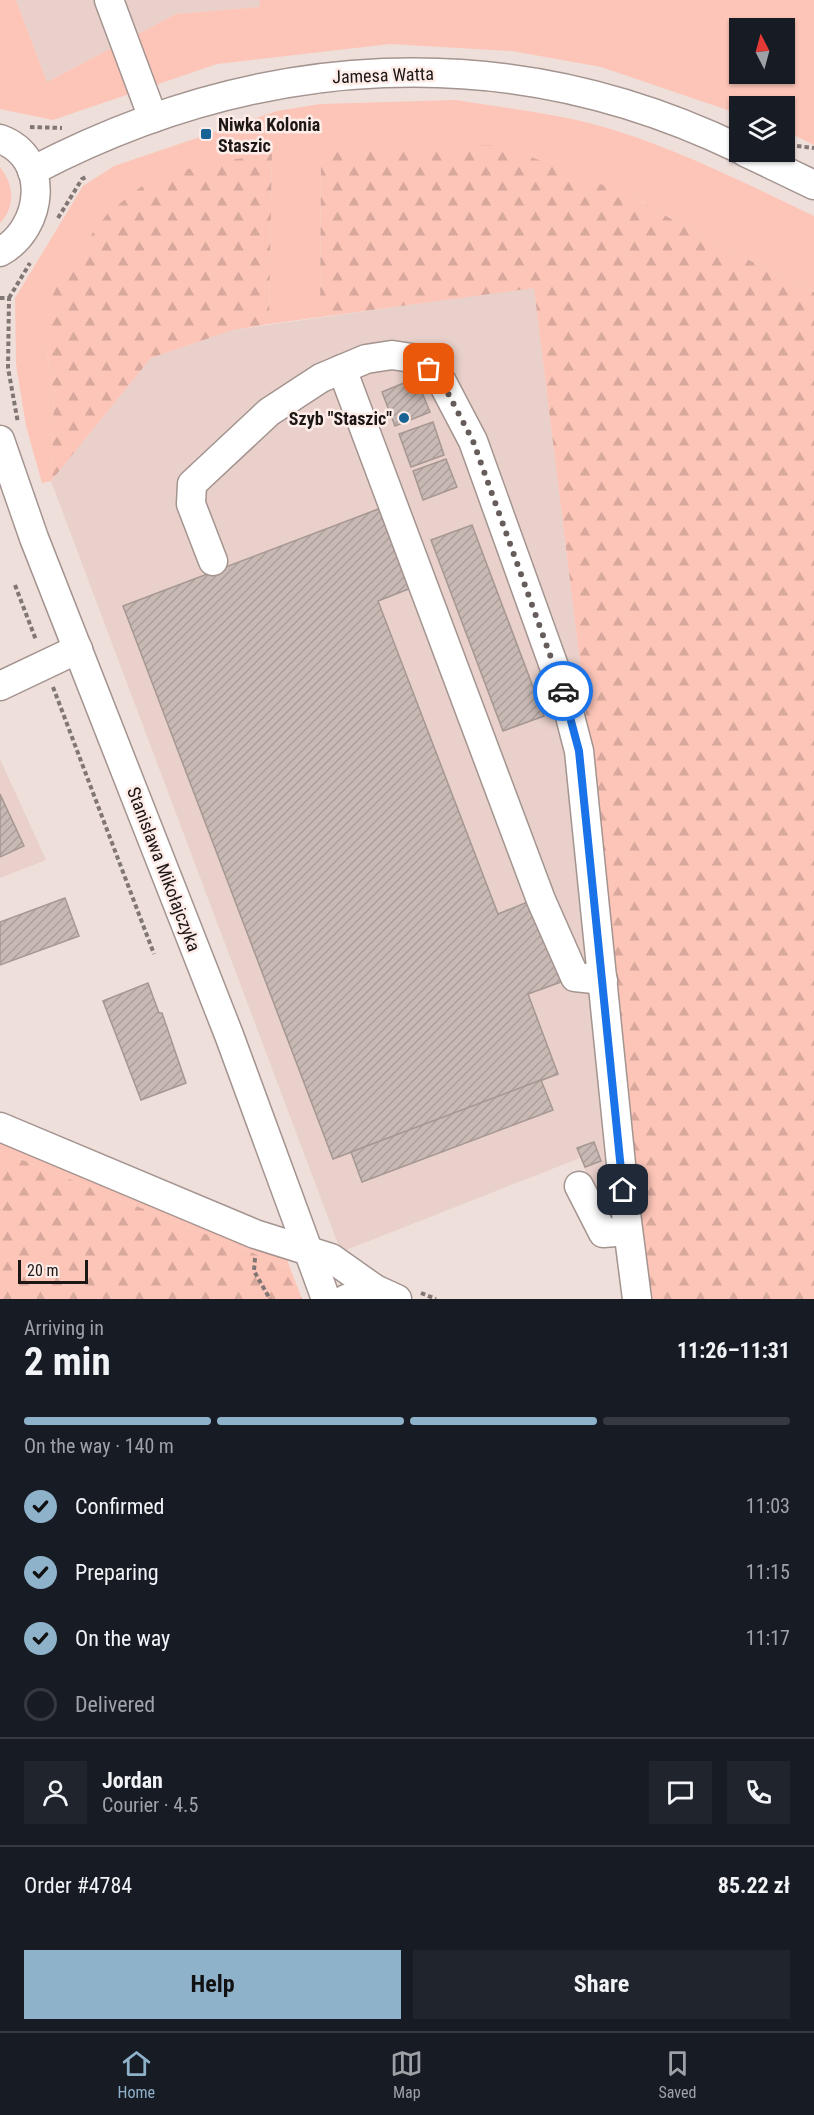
<!DOCTYPE html>
<html lang="en">
<head>
<meta charset="utf-8">
<style>
	body { margin:0; font-family:"Roboto Condensed",sans-serif; background:#20242c; color:#f1f3f6; height:100vh; display:flex; flex-direction:column; font-size:22px; white-space:nowrap }
	* { box-sizing:border-box; margin:0 }
	p { font-size:20px; color:#9ea1a6 }
	.icon { flex:none; width:33px; height:33px; fill:none; stroke:currentColor; stroke-width:2; stroke-linecap:round; stroke-linejoin:round }
	.map { position:relative; height:1299px; overflow:hidden }
	.details { display:flex; flex-direction:column; background:#171b24; flex:1 }
	.details>* { flex:none }
	.needle { width:39px; rotate:354deg }
	.fabs { position:absolute; left:729px; top:18px; display:grid; gap:12px }
	.fabs a { display:grid; place-items:center; width:66px; height:66px; border-radius:0px; background:#171b24; box-shadow:0 2px 4px #0004; font-size:30px }
	.scale { position:absolute; left:18px; bottom:15px; width:70px; box-sizing:border-box; padding-left:6px; border:3px solid #1c1615; border-top:0; font-size:16px; line-height:21px; white-space:nowrap; color:#1c1615; -webkit-text-stroke:4px #fdece7; paint-order:stroke }
	.pin { position:absolute; display:grid; place-items:center; width:51px; height:51px; color:#fff; margin:-26px; border-radius:12px; box-shadow:0 3px 9px #0006 }
	.courier { position:absolute; display:grid; place-items:center; width:60px; height:60px; margin:-30px; border:4px solid #1a73e8; border-radius:50%; background:#fff; color:#222; box-shadow:0 2px 8px #0007 }
	.head em { font-style:normal; font-weight:700 }
	.head div { display:flex; flex-direction:column-reverse }
	.head { display:flex; align-items:center; justify-content:space-between; height:102px; padding:0 24px }
	h1 { font-size:39px; font-weight:700; line-height:45px }
	.bar { display:grid; grid-template-columns:repeat(4,1fr); gap:9px 6px; align-content:center; height:72px; padding:0 24px }
	.bar i { height:8px; border-radius:4px; background:#363941 }
	.bar .active { background:#8fb2cb }
	.bar p { grid-column:span 4 }
	.line { display:flex; align-items:center; gap:15px; padding:0 24px; border-top:2px solid #363941 }
	.line div { flex:1 }
	.round { display:grid; place-items:center; flex:none; width:63px; height:63px; border-radius:0px; background:#20242c }
	ol { padding:0 24px; list-style:none }
	li { display:flex; align-items:center; gap:18px; height:66px }
	li p { margin-inline-start:auto }
	li .icon { padding:6px; border-radius:50%; background:#8fb2cb; color:#111; stroke-width:4 }
	li:last-child { color:#9ea1a6 }
	li i { width:33px; height:33px; border:3px solid #363941; border-radius:50% }
	.button { display:flex; gap:12px; margin-top:auto; padding:12px 24px }
	.button a { flex:1; height:69px; border-radius:0px; background:#8fb2cb; color:#111; font-size:24px; font-weight:700; line-height:69px; text-align:center }
	.button a+a { background:#20242c; color:#f1f3f6 }
	.dock { display:flex; justify-content:space-around; align-items:center; height:84px; border-top:2px solid #363941; background:#171b24; font-size:16px; color:#9ea1a6 }
	.dock a { display:grid; justify-items:center; gap:3px }
	.dock .active { color:#8fb2cb }
	.map>svg:first-child { display:block }
	.built { fill:#e9d0ca }
	.green { fill:#fdc5b8; fill-rule:evenodd }
	.forest { fill:url(#forest-firs) }
	.building { fill:url(#building-hatch); stroke:#a69793; stroke-width:1.5 }
	.lines { fill:none; stroke-linecap:round; stroke-linejoin:round }
	.minor-casing { stroke:#a49490; stroke-width:31 }
	.path { stroke:#807673; stroke-width:4; stroke-dasharray:4.5 3; stroke-linecap:butt }
	.minor { stroke:#fff; stroke-width:28 }
	.done { stroke:#665c5a; stroke-width:6; stroke-dasharray:0 10.8 }
	.route { stroke:#1a73e8; stroke-width:8 }
	.poi-dot { fill:#186396; stroke:#fdece7; stroke-width:2 }
	.labels { text-anchor:middle; dominant-baseline:central; stroke-width:5; stroke-linejoin:round; paint-order:stroke }
	.street-label { font-size:18px; fill:#1c1615; stroke:#fdece7 }
	.poi-label { font-size:18px; font-weight:bold; fill:#1c1615; stroke:#fdece7; text-anchor:start }
</style>
</head>
<body>
<div class="map">
<svg width="814" height="1299" viewBox="0 0 814 1299">
	<defs>
		<pattern id="forest-firs" width="22" height="20" patternUnits="userSpaceOnUse" patternTransform="scale(1.5)"><rect width="22" height="20" fill="#fdc5b8"/><path d="M5 1l3.5 6h-7zM16 11l3.5 6h-7z" fill="#d8a89d"/></pattern>
		<pattern id="building-hatch" width="6" height="6" patternUnits="userSpaceOnUse" patternTransform="scale(1.5)"><rect width="6" height="6" fill="#c9b9b4"/><path d="M-1 1l2-2M0 6l6-6M5 7l2-2" fill="none" stroke="#ac9e9a"/></pattern>
	</defs>
	<rect width="100%" height="100%" fill="#efdfda"/>
	<g class="built">
		<polygon points="16,0 260,0 259,7 176,14 47,82"/>
		<polygon points="534,287 583,687 640,1214 606,1220 580,1158 341,1252 51,481 151,358 233,330"/>
		<polygon points="0,759 46,860 0,878"/>
	</g>
	<g class="green">
		<path d="M0,0h16l31,82 129,-68 83,-7 1,-7h554v145l-29,-14 -1,-25h-44l-1,8 -138,-47 -89,-16 -122,-7 -173,20 -164,56 -53,-11zM740,28h44v46h-44z"/>
		<path d="M456,100c53,9 109,14 161,31 69,22 132,54 197,85v76l-104,-51 -79,-45 -310,-45 -1,166 -51,7 3,-169 -226,191 8,51 -3,84 -9,2 -16,-57 -10,-62 -1,-66 68,-112 31,-20 163,-55 43,-7z"/>
		<path d="M0,167c14,18 16,39 0,56z"/>
		<polygon points="0,1115 277,1229 290,1268 0,1151"/>
	</g>
	<g class="forest">
		<polygon points="500,145 631,196 710,241 814,292 814,1299 648,1299 583,687 534,288 320,317 321,150"/>
		<polygon points="272,154 269,324 233,330 151,358 51,481 54,397 46,346 49,303 66,268 108,213 152,178 216,162"/>
		<polygon points="0,1151 290,1268 302,1299 0,1299"/>
	</g>
	<g class="building">
		<polygon points="416,378 430,412 395,426 382,392"/>
		<polygon points="433,422 444,455 411,467 399,434"/>
		<polygon points="446,459 457,487 423,500 413,471"/>
		<polygon points="381,508 411,588 378,601 498,914 530,901 561,982 528,994 558,1074 333,1159 123,606"/>
		<polygon points="472,525 544,716 503,731 431,540"/>
		<polygon points="0,794 24,846 0,857"/>
		<polygon points="65,898 79,936 0,965 0,922"/>
		<polygon points="148,983 159,1013 162,1013 186,1083 141,1100 103,1001"/>
		<polygon points="541,1080 553,1110 362,1182 351,1152"/>
		<polygon points="594,1142 601,1161 585,1167 577,1148"/>
	</g>
	<g class="lines">
		<g class="minor-casing">
			<g id="minor">
				<polyline points="109,0 153,118"/>
				<path d="M0,139c51,18 44,89 0,113"/>
				<polyline points="745,152 814,185"/>
				<path d="M32,171c227,-119 475,-135 708,-22"/>
				<polyline points="342,369 541,900 575,977 603,980"/>
				<polyline points="0,440 34,538 229,1035 326,1299"/>
				<polyline points="213,561 191,504 192,484 269,412 321,378 366,359 392,355 418,359 441,380 473,441 565,697 579,751 626,1213 637,1299"/>
				<polyline points="0,686 78,649"/>
				<polyline points="0,1127 255,1234 331,1258 375,1289 397,1299"/>
				<polyline points="579,1186 603,1233 628,1231"/>
				<polyline points="346,1299 375,1289"/>
			</g>
		</g>
		<g class="path">
			<polyline points="30,127 62,128"/>
			<polyline points="797,146 814,148"/>
			<polyline points="58,218 82,179 88,176"/>
			<polyline points="0,298 9,298 8,368 18,423"/>
			<polyline points="9,298 30,263"/>
			<polyline points="15,585 36,640"/>
			<polyline points="53,687 154,954"/>
			<polyline points="255,1258 254,1271 270,1299"/>
			<polyline points="421,1293 436,1299"/>
		</g>
		<use href="#minor" class="minor"/>
	</g>
	<g class="lines">
		<polyline class="done" points="429,369 441,380 473,441 563,691"/>
		<polyline class="route" points="563,691 579,751 623,1190"/>
	</g>
	<g class="poi-dot">
		<rect x="200" y="128" width="12" height="12" rx="3"/>
		<circle cx="404" cy="418" r="6"/>
	</g>
	<g class="labels">
		<g class="street-label">
			<text transform="translate(383 75) rotate(-2)">Jamesa Watta</text>
			<text transform="translate(164 869) rotate(69)">Stanisława Mikołajczyka</text>
		</g>
		<g class="poi-label">
			<text x="218" y="124">Niwka Kolonia<tspan x="218" dy="21">Staszic</tspan></text>
			<text x="392" y="418" text-anchor="end">Szyb "Staszic"</text>
		</g>
	</g>
</svg>
<div class="fabs">
<a><svg class="needle" viewBox="-14 -14 28 28"><path d="M0-13l5 13h-10z" fill="#e53935"/><path d="M0 13l5-13h-10z" fill="#9ea1a6"/></svg></a>
<a><svg class="icon" aria-label="layers" viewBox="0 0 24 24"><path d="M12 4l9 5-9 5-9-5zM3 14l9 5 9-5"/></svg></a>
</div>
<div class="scale">20 m</div>
<div class="pin" style="left:429px;top:369px;background:#ea580c"><svg class="icon" aria-label="bag" viewBox="0 0 24 24"><path d="M5 8h14l-1 12H6zM9 8a3 3 0 0 1 6 0"/></svg></div>
<div class="pin" style="left:623px;top:1190px;background:#1f2937"><svg class="icon" aria-label="home" viewBox="0 0 24 24"><path d="M3 11l9-7 9 7M6 9v11h12V9"/></svg></div>
<div class="courier" style="left:563px;top:691px"><svg class="icon" aria-label="car" viewBox="0 0 24 24"><path d="M5 17H2v-5l4-1 3-4h7l3 4 3 1v5h-3M9 17h6M6 11h13"/><circle cx="7" cy="17" r="2"/><circle cx="17" cy="17" r="2"/></svg></div>
</div>
<section class="details">
<div class="head"><div><h1>2 min</h1><p>Arriving in</p></div><em>11:26–11:31</em></div>
<div class="bar"><i class="active"></i><i class="active"></i><i class="active"></i><i></i><p>On the way · 140 m</p></div>
<ol>
<li><svg class="icon" aria-label="check" viewBox="0 0 24 24"><path d="M5 12l5 5 9-10"/></svg>Confirmed<p>11:03</p></li>
<li><svg class="icon" aria-label="check" viewBox="0 0 24 24"><path d="M5 12l5 5 9-10"/></svg>Preparing<p>11:15</p></li>
<li><svg class="icon" aria-label="check" viewBox="0 0 24 24"><path d="M5 12l5 5 9-10"/></svg>On the way<p>11:17</p></li>
<li><i></i>Delivered</li>
</ol>
<div class="line" style="height:108px"><a class="round"><svg class="icon" aria-label="person" viewBox="0 0 24 24"><circle cx="12" cy="8" r="4"/><path d="M4 21q1-7 8-7t8 7"/></svg></a><div><b>Jordan</b><p>Courier · 4.5</p></div><a class="round"><svg class="icon" aria-label="chat" viewBox="0 0 24 24"><path d="M4 5h16v11H9l-5 4z"/></svg></a><a class="round"><svg class="icon" aria-label="phone" viewBox="0 0 24 24"><path d="M5 4h4l2 5-3 2q2 4 5 5l2-3 5 2v4C11 20 4 13 5 4z"/></svg></a></div>
<div class="line" style="height:78px"><div>Order #4784</div><b>85.22 zł</b></div>
<div class="button"><a>Help</a><a>Share</a></div>
</section>
<nav class="dock">
<a class="active"><svg class="icon" aria-label="home" viewBox="0 0 24 24"><path d="M3 11l9-7 9 7M6 9v11h12V9"/></svg>Home</a>
<a><svg class="icon" aria-label="map" viewBox="0 0 24 24"><path d="M3 6l6-2 6 2 6-2v14l-6 2-6-2-6 2zM9 4v14M15 6v14"/></svg>Map</a>
<a><svg class="icon" aria-label="saved" viewBox="0 0 24 24"><path d="M7 4h10v16l-5-4-5 4z"/></svg>Saved</a>
</nav>
</body>
</html>
